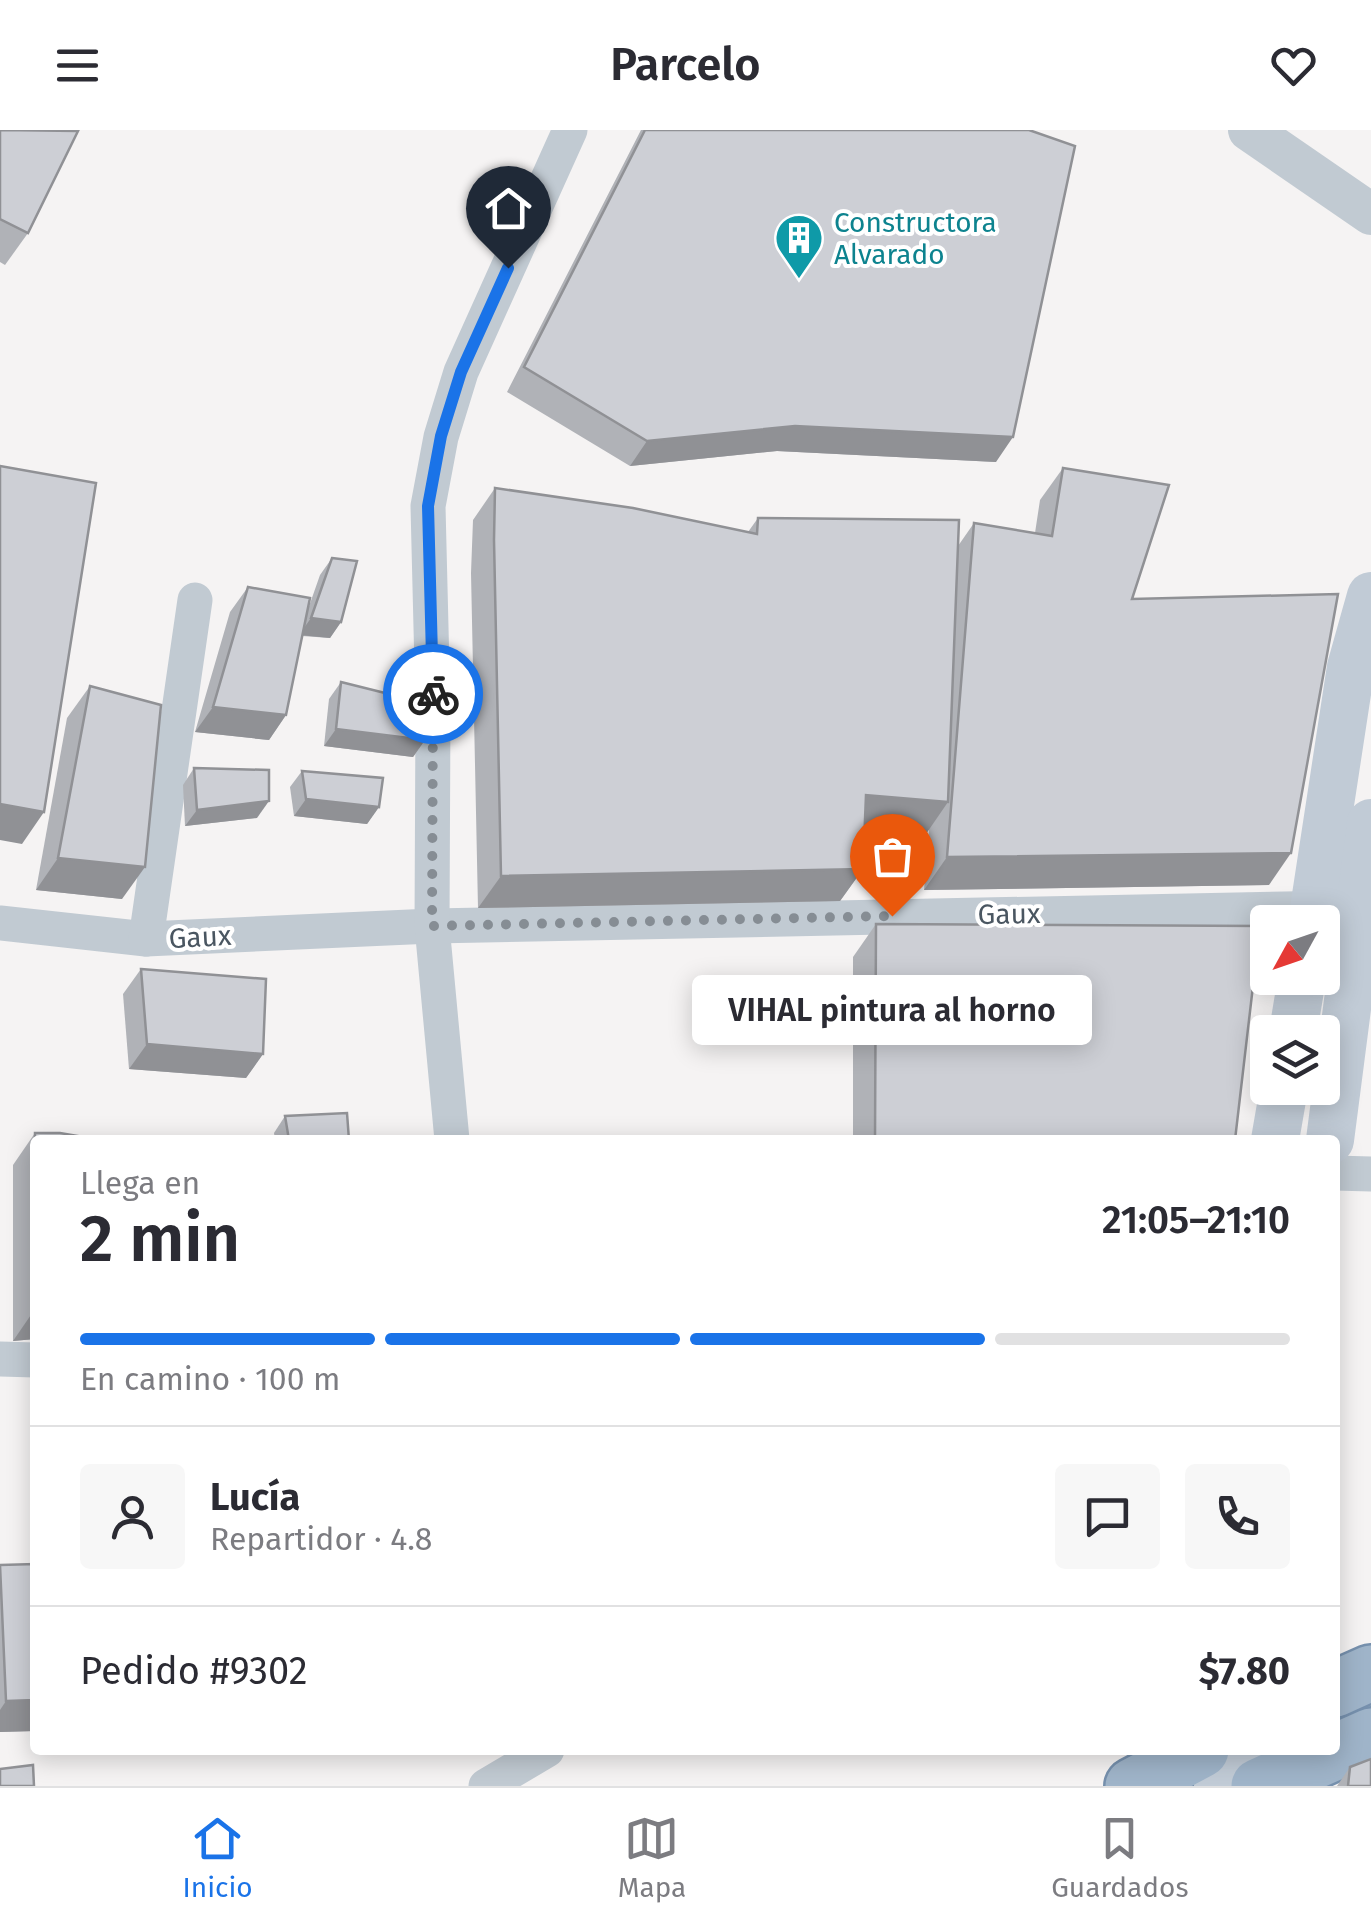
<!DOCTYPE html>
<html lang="es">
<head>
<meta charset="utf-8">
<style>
	body { margin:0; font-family:"Fira Sans",sans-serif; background:#f7f7f7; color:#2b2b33; height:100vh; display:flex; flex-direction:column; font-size:38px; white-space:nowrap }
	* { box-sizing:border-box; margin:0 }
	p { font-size:32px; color:#7c7c81 }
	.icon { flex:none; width:55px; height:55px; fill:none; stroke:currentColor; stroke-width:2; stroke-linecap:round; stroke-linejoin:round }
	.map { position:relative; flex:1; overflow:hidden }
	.drawer { position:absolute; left:30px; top:1005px; width:1310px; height:620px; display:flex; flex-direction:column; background:#fff; border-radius:10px; box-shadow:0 5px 25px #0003 }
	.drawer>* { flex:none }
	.needle { width:65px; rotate:230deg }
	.fabs { position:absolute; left:1250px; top:775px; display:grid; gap:20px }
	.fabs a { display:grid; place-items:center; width:90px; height:90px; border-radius:10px; background:#fff; box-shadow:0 5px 25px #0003; font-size:50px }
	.pin { position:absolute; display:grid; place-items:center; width:85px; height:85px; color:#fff; margin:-102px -42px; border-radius:50% 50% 50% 0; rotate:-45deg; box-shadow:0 0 10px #0007 }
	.pin .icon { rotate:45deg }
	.courier { position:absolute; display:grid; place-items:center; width:100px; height:100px; margin:-50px; border:8px solid #1a73e8; border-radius:50%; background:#fff; color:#222; box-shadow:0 2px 12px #0007 }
	.bubble { position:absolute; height:70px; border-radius:10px; background:#fff; box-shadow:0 5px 25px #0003; font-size:32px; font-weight:600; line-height:70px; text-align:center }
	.overview em { font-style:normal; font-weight:600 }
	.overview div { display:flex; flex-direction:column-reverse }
	.overview { display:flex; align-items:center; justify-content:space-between; height:170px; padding:0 50px }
	h1 { font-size:65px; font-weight:600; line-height:75px }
	.bar { display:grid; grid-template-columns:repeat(4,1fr); gap:15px 10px; align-content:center; height:120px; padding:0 50px }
	.bar i { height:12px; border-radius:8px; background:#e1e1e2 }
	.bar .selected { background:#1a73e8 }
	.bar p { grid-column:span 4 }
	.line { display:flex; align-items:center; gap:25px; padding:0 50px; border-top:2px solid #e1e1e2 }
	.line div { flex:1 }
	.round { display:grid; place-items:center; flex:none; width:105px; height:105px; border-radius:10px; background:#f7f7f7 }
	header { display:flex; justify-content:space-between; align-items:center; height:130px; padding:0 50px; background:#fff; font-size:45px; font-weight:600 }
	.dock { display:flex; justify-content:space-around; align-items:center; height:140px; border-top:2px solid #e1e1e2; background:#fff; font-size:28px; color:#7c7c81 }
	.dock a { display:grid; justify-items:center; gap:5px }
	.dock .selected { color:#1a73e8 }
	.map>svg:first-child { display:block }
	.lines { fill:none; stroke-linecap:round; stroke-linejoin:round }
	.trunk-casing { stroke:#7690ad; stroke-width:60 }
	.minor { stroke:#c1cad2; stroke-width:35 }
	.tertiary { stroke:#c1cad2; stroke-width:42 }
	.secondary { stroke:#c1cbd6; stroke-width:48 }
	.trunk { stroke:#9fb4c9; stroke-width:55 }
	.wall { fill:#b0b2b7 }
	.shaded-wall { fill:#909195 }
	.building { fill:#cdcfd5; stroke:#909195; stroke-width:2.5 }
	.done { stroke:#868d94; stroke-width:10; stroke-dasharray:0 18 }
	.route { stroke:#1a73e8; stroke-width:12 }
	.labels { text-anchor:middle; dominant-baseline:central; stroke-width:8; stroke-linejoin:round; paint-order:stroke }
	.culture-label { font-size:28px; fill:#0d838f; stroke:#fff; text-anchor:start }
	.street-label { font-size:28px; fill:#4a5661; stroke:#fff }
</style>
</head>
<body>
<header><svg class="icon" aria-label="menu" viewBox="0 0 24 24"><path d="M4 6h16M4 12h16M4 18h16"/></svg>Parcelo<svg class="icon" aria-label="heart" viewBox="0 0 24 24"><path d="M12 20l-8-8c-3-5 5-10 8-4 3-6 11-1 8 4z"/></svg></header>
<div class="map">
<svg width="1371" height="1656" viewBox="0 0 1371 1656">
	<rect width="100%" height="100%" fill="#f5f3f3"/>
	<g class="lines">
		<g class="trunk-casing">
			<g id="trunk">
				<polyline points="1335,1559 1371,1543"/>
				<polyline points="1133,1656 1201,1620"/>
				<polyline points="1259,1656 1371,1606"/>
			</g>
		</g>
		<g class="minor">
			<polyline points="0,793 146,809 432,796 1338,778"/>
			<polyline points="146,809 195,470"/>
			<polyline points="452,1010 432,796 433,578 428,376 441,307 461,242 570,0"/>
			<polyline points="1335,1043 1371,1044"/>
			<polyline points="0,1229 35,1230"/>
			<polyline points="486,1656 547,1620"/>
		</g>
		<polyline class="tertiary" points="1249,0 1371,84"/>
		<g class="secondary">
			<polyline points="1312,792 1351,537 1371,466"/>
			<polyline points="1293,902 1302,848"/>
			<polyline points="1275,1010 1284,958"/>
			<polyline points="1330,1010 1371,693"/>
			<polyline points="1218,1656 1220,1620"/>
			<polyline points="1256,1656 1259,1620"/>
		</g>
		<use href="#trunk" class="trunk"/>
	</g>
	<g class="wall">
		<polygon points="0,0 28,103 5,135 0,132"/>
		<polygon points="641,0 1029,0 996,332 777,321 630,336 507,262"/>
		<polygon points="1063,338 1132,469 1269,755 924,760 929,699 926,704 864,699 863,739 840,771 478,778 471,443 473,390 495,358 748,402 758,388 958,416 974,393 1035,403 1040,370"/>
		<polygon points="332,428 341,492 330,508 302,506 286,585 269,610 195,602 230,482 248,457 306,485 320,445"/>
		<polygon points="341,552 425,610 413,627 324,616 329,569"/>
		<polygon points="90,556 122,769 36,760 67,588"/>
		<polygon points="194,638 257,688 185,696 183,655"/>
		<polygon points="302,641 379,677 367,694 294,686 290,657"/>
		<polygon points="876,794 1235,1010 853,1010 853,827"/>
		<polygon points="141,839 263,924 246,948 129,939 123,864"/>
		<polygon points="285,986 349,1010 275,1010 274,1003"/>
		<polygon points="35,1003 35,1209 13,1211 13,1035"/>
		<polygon points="35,1434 35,1601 0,1602 0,1435"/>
		<polygon points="1350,1637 1371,1656 1337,1656"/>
	</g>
	<g class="shaded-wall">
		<polygon points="795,296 1013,307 996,332 777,321 630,336 647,311"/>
		<polygon points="311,488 341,492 330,508 299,505"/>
		<polygon points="213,577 286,585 269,610 195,602"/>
		<polygon points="336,599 425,610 413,627 324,616"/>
		<polygon points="866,665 948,672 926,704 843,697"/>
		<polygon points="306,669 379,677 367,694 294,686"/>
		<polygon points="269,671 257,688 185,696 197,680"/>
		<polygon points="0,674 44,682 22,714 0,710"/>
		<polygon points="1291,723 1269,755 924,760 947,727"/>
		<polygon points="58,728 145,737 122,769 36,760"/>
		<polygon points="863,739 840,771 478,778 501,746"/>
		<polygon points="147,914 263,924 246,948 129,939"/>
		<polygon points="35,1179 35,1209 13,1211"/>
		<polygon points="35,1570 35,1601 0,1602 0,1580 6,1571"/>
	</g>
	<g class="building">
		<polygon points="0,0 78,1 28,103 0,89"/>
		<polygon points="645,0 1029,0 1075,16 1013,307 795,296 647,311 524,237"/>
		<polygon points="0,336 96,353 44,682 0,674"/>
		<polygon points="1063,338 1169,355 1132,469 1338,464 1291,723 947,727 974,393 1052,406"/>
		<polygon points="495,358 633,378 757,404 758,388 959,390 948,672 866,665 863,739 501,746 494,410"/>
		<polygon points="332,428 357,431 341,492 311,488"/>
		<polygon points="248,457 310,468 286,585 213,577"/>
		<polygon points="341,552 425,573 425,610 336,599"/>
		<polygon points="90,556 161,575 145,737 58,728"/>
		<polygon points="194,638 269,640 269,671 197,680"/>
		<polygon points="302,641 383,648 379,677 306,669"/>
		<polygon points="876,794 1260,796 1235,1010 875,1010"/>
		<polygon points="141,839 266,849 263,924 147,914"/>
		<polygon points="347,983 349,1010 289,1010 285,986"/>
		<polygon points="35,1003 60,1003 101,1010 35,1010"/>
		<polygon points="35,1434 35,1570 6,1571 0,1435"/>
		<polygon points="1371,1629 1371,1656 1348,1656 1350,1637"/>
		<polygon points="33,1635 34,1656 0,1656 0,1639"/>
	</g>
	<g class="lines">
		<polyline class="done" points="433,564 432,796 892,786"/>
		<polyline class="route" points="433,564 428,376 441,306 461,242 508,138"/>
	</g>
	<defs>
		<g id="building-pin" transform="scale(2.5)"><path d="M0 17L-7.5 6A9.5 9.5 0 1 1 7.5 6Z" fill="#0f9aa8" stroke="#fff"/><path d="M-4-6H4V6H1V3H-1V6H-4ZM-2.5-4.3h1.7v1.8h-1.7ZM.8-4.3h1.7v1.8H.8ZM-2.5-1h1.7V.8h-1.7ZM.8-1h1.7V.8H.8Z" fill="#fff"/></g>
	</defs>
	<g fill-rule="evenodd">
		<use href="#building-pin" x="799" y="108"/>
	</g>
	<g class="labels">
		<g class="culture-label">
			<text x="834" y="92">Constructora<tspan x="834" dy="32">Alvarado</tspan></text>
		</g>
		<g class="street-label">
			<text transform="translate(1009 784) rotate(-1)">Gaux</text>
			<text transform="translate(200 807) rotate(-3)">Gaux</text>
		</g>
	</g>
</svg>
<div class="fabs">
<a><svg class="needle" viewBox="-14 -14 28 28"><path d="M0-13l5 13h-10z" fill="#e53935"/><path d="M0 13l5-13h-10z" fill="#7c7c81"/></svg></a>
<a><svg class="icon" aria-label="layers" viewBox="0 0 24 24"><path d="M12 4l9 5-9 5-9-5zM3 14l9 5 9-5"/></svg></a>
</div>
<div class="pin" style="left:892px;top:786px;background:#ea580c"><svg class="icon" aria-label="bag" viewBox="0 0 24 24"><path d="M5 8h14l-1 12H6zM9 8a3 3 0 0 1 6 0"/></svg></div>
<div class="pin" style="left:508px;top:138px;background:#1f2937"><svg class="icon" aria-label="home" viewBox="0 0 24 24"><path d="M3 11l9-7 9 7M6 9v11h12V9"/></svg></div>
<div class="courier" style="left:433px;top:564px"><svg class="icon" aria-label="bike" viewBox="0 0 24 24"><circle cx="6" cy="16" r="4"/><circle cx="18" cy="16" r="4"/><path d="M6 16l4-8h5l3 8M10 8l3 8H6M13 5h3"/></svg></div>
<div class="bubble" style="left:692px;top:845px;width:400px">VIHAL pintura al horno</div>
<section class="drawer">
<div class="overview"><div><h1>2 min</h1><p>Llega en</p></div><em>21:05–21:10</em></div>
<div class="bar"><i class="selected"></i><i class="selected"></i><i class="selected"></i><i></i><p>En camino · 100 m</p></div>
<div class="line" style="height:180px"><a class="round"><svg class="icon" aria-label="person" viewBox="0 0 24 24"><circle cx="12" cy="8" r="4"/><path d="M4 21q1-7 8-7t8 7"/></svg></a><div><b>Lucía</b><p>Repartidor · 4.8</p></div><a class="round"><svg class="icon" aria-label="chat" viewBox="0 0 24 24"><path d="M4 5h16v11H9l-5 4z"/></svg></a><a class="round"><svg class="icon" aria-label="phone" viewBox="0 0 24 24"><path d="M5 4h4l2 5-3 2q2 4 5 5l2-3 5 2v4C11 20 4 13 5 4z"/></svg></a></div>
<div class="line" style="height:130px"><div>Pedido #9302</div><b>$7.80</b></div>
</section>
</div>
<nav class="dock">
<a class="selected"><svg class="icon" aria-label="home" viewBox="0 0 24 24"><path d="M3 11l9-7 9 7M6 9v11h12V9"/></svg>Inicio</a>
<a><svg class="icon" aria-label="map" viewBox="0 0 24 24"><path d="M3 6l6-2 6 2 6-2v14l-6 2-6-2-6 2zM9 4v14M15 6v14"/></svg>Mapa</a>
<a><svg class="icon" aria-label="saved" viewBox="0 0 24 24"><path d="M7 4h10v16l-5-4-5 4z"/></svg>Guardados</a>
</nav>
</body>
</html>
